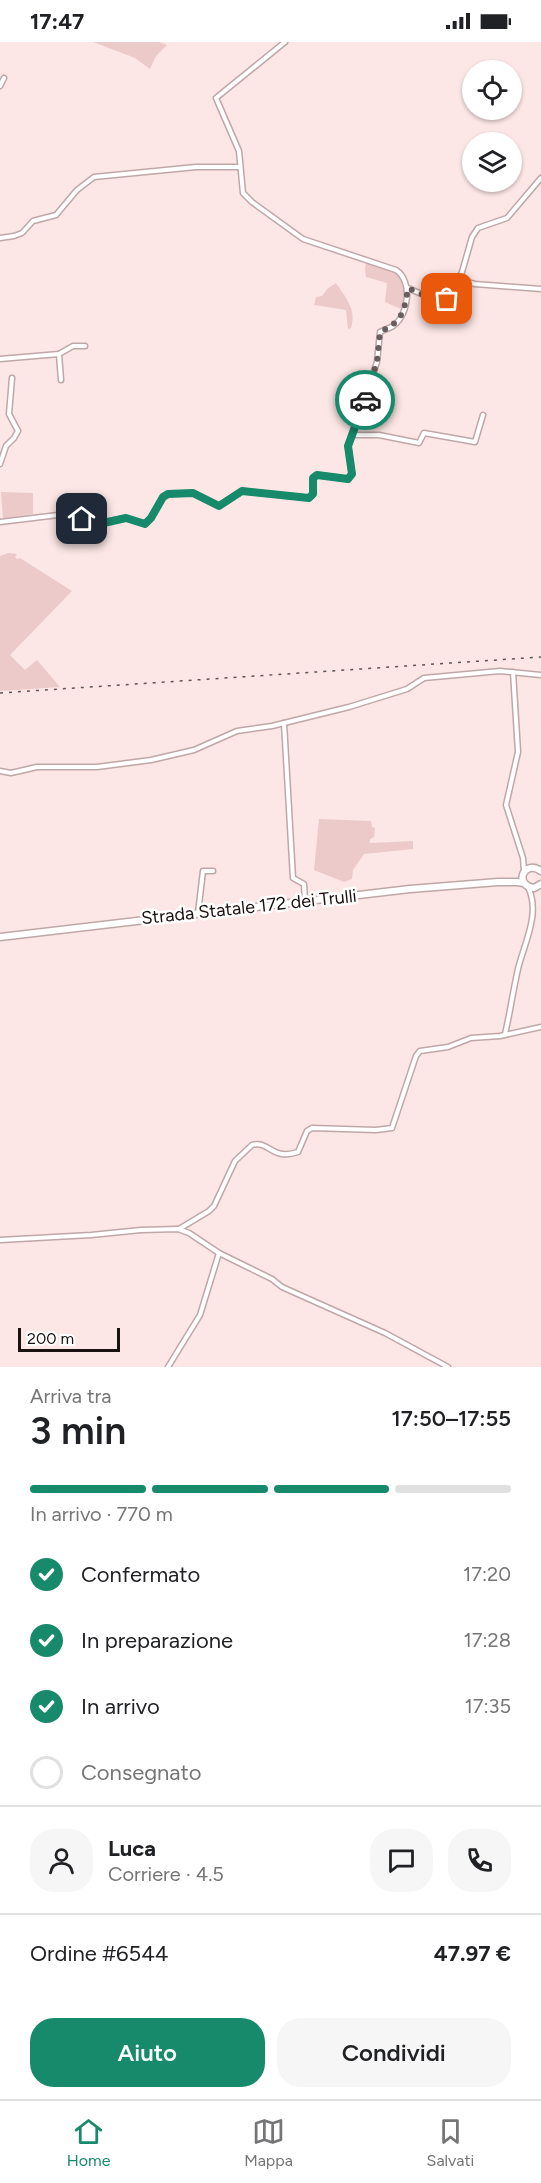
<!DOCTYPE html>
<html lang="it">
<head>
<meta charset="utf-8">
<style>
	body { margin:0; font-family:Figtree,sans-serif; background:#f6f6f6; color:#202124; height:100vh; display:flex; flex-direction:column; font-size:22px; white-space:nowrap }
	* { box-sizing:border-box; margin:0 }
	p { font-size:20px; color:#757577 }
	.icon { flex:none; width:33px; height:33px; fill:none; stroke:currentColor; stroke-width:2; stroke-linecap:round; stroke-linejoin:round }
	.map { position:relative; height:1325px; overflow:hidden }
	.panel { display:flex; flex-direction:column; background:#fff; flex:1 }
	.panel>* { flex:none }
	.buttons { position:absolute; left:462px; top:18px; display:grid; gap:12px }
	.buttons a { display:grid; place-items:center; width:60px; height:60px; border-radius:50%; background:#fff; box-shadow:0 2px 4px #0004; font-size:30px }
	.scale { position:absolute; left:18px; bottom:15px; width:102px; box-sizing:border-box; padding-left:6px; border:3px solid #1a1111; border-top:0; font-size:16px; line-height:21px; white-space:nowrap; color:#1a1111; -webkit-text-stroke:4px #fff; paint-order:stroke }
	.pin { position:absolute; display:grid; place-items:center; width:51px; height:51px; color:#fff; margin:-26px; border-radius:12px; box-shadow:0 3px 9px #0006 }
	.courier { position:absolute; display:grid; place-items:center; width:60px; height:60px; margin:-30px; border:4px solid #168a6a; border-radius:50%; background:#fff; color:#222; box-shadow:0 2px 8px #0007 }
	.overview em { font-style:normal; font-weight:600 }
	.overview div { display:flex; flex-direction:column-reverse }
	.overview { display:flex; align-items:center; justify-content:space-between; height:102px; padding:0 30px }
	h1 { font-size:39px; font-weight:600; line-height:45px }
	.bar { display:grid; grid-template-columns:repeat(4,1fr); gap:9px 6px; align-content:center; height:72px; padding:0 30px }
	.bar i { height:8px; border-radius:4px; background:#e0e0e0 }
	.bar .current { background:#168a6a }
	.bar p { grid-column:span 4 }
	.line { display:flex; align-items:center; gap:15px; padding:0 30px; border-top:2px solid #e0e0e0 }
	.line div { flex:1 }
	.round { display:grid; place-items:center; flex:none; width:63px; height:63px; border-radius:24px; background:#f6f6f6 }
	ol { padding:0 30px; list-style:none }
	li { display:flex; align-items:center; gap:18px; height:66px }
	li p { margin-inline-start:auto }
	li .icon { padding:6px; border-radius:50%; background:#168a6a; color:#fff; stroke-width:4 }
	li:last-child { color:#757577 }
	li i { width:33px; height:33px; border:3px solid #e0e0e0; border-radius:50% }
	.action { display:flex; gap:12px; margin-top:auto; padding:12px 30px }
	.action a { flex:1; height:69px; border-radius:24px; background:#168a6a; color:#fff; font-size:24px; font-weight:600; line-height:69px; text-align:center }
	.action a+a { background:#f6f6f6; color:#202124 }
	.status { display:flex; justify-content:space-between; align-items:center; height:42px; padding:0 30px; background:#fff; direction:ltr }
	.status svg { height:16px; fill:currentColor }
	.tabs { display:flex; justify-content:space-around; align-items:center; height:84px; border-top:2px solid #e0e0e0; background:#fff; font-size:16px; color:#757577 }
	.tabs a { display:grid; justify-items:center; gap:3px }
	.tabs .current { color:#168a6a }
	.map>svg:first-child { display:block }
	.green { fill:#eccaca }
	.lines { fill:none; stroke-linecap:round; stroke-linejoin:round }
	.minor-casing { stroke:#c0a7a7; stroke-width:7 }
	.primary-casing { stroke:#c0a7a7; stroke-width:9 }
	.minor { stroke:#fff; stroke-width:4 }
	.primary { stroke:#fff; stroke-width:6 }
	.rail { stroke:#605353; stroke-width:1.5; stroke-dasharray:3 6; stroke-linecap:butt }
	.done { stroke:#695c5c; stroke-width:6; stroke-dasharray:0 10.8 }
	.route { stroke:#168a6a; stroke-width:8 }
	.labels { text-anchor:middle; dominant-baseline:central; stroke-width:5; stroke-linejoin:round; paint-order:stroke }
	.street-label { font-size:18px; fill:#1a1111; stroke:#fff }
</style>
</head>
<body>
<div class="status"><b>17:47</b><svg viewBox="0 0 49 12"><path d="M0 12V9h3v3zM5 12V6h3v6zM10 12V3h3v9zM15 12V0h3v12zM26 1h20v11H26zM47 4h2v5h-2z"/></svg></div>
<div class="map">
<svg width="541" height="1325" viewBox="0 0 541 1325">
	<rect width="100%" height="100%" fill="#fce7e6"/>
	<g class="green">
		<polygon points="93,0 159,0 167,3 156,14 150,27 135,16"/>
		<polygon points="366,220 401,232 406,249 401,267 385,260 387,241 366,235 365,227"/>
		<path d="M336,241c10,15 21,27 15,45l-3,1 -2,-19 -32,-5 2,-8 6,-1 5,-7z"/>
		<polygon points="1,450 33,451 33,472 3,477"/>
		<polygon points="8,511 17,512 15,515 17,517 20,516 72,549 10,613 25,628 37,618 60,645 0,649 0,514"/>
		<polygon points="319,777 371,779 372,785 375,786 374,795 370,797 370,801 413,799 413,807 364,812 353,828 352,837 344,840 314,828"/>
	</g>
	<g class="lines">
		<g class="minor-casing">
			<g id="minor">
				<polyline points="0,44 4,36"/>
				<polyline points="0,196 14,194 22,191 33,179 56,173 77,148 94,135 196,125 240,125"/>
				<polyline points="458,238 475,242 541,247"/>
				<polyline points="408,246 437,259 446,259 452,242 458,238 462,230 472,195 478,186 507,176 541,136"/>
				<polyline points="59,312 61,338"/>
				<polyline points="0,317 59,312 73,304 85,304"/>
				<polyline points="353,393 379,393 419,401 424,391 475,400 483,373"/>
				<polyline points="0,422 6,404 14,396 18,389 9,372 12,336"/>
				<path d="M0,480l58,-7 41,8 27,-5 19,6 6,-6 12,-21 5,-3 25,-1 26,13 23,-15 67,7 4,-4v-16l4,-3 31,4 4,-5 -4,-28 29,-84 3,-30c4,-2 10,-4 13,-6 16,-11 20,-45 3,-56l-93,-31 -51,-37 -9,-9 -4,-42 -23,-53 69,-56"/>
				<polyline points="513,630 518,710 506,763 523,816 524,829"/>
				<polyline points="284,681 293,836 304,842 305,859"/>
				<polyline points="0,729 11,731 37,725 97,725 151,718 194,708 237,689 272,684 349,665 407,647 424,636 500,629 541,633"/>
				<polyline points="198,871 203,829 213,829"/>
				<path d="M505,992c5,-21 8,-43 13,-65 6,-25 23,-56 10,-82"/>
				<path d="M179,1187l30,-18 5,-5 21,-45 17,-16c17,-5 20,16 46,7l9,-21 5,-3 64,2 16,-2 24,-72 4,-5 28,-4 23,-9 29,-2 41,-9"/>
				<polyline points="0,1198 91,1193 141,1188 178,1187 189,1191 219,1211 272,1237 282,1245 385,1291 448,1325"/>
				<polyline points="168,1325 200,1273 219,1211"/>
			</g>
		</g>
		<g class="primary-casing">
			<g id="primary">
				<path d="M541,829c-17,-12 -28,14 -7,17l7,-4"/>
				<polyline points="0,895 410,847 498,840 517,840 524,841"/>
			</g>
		</g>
		<use href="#minor" class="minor"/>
		<use href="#primary" class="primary"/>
		<polyline class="rail" points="0,651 541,615"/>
	</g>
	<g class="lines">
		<path class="done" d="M365,358l12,-38 3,-30c23,-11 24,-20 28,-44l29,13 7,1 3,-3"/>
		<polyline class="route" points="82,477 99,482 126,476 145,482 151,476 163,455 168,452 193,451 219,464 242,449 309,456 313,452 313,436 317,433 348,437 352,432 348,404 365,358"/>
	</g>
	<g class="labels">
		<g class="street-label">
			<text transform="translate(249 865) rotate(-6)">Strada Statale 172 dei Trulli</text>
		</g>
	</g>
</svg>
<div class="buttons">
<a><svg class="icon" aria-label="locate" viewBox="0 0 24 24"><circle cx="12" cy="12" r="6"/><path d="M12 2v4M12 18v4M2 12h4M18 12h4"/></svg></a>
<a><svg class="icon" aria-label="layers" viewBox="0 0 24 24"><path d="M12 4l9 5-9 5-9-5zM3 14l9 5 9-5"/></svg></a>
</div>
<div class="scale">200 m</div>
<div class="pin" style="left:447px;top:257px;background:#ea580c"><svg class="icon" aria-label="bag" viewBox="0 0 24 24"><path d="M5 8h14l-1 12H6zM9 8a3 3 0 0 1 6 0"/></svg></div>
<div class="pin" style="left:82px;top:477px;background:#1f2937"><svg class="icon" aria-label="home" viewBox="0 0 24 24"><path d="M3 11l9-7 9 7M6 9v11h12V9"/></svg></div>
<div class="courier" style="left:365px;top:358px"><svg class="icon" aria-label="car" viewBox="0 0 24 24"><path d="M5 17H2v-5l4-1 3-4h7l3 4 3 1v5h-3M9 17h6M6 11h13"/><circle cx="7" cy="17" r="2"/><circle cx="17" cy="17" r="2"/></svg></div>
</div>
<section class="panel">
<div class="overview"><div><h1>3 min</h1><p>Arriva tra</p></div><em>17:50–17:55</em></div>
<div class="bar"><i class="current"></i><i class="current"></i><i class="current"></i><i></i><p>In arrivo · 770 m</p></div>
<ol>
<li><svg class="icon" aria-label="check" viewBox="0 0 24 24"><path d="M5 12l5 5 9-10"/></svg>Confermato<p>17:20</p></li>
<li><svg class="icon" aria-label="check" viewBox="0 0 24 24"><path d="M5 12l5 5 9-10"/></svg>In preparazione<p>17:28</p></li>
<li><svg class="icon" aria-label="check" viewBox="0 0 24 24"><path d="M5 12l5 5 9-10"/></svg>In arrivo<p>17:35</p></li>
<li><i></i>Consegnato</li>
</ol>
<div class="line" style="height:108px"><a class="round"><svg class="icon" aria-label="person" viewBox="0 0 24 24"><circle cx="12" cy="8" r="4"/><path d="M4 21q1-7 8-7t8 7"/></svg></a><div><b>Luca</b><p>Corriere · 4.5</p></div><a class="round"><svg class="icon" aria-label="chat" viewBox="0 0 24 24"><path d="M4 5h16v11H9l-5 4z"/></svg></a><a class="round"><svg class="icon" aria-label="phone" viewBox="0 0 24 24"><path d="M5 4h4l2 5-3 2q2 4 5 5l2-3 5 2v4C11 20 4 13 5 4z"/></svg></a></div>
<div class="line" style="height:78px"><div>Ordine #6544</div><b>47.97 €</b></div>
<div class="action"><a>Aiuto</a><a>Condividi</a></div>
</section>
<nav class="tabs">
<a class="current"><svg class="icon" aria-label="home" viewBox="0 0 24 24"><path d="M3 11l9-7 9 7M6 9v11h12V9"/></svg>Home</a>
<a><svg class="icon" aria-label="map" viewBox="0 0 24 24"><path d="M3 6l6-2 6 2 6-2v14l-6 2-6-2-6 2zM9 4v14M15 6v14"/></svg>Mappa</a>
<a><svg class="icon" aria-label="saved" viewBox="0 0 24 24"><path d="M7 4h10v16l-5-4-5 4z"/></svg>Salvati</a>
</nav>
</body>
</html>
